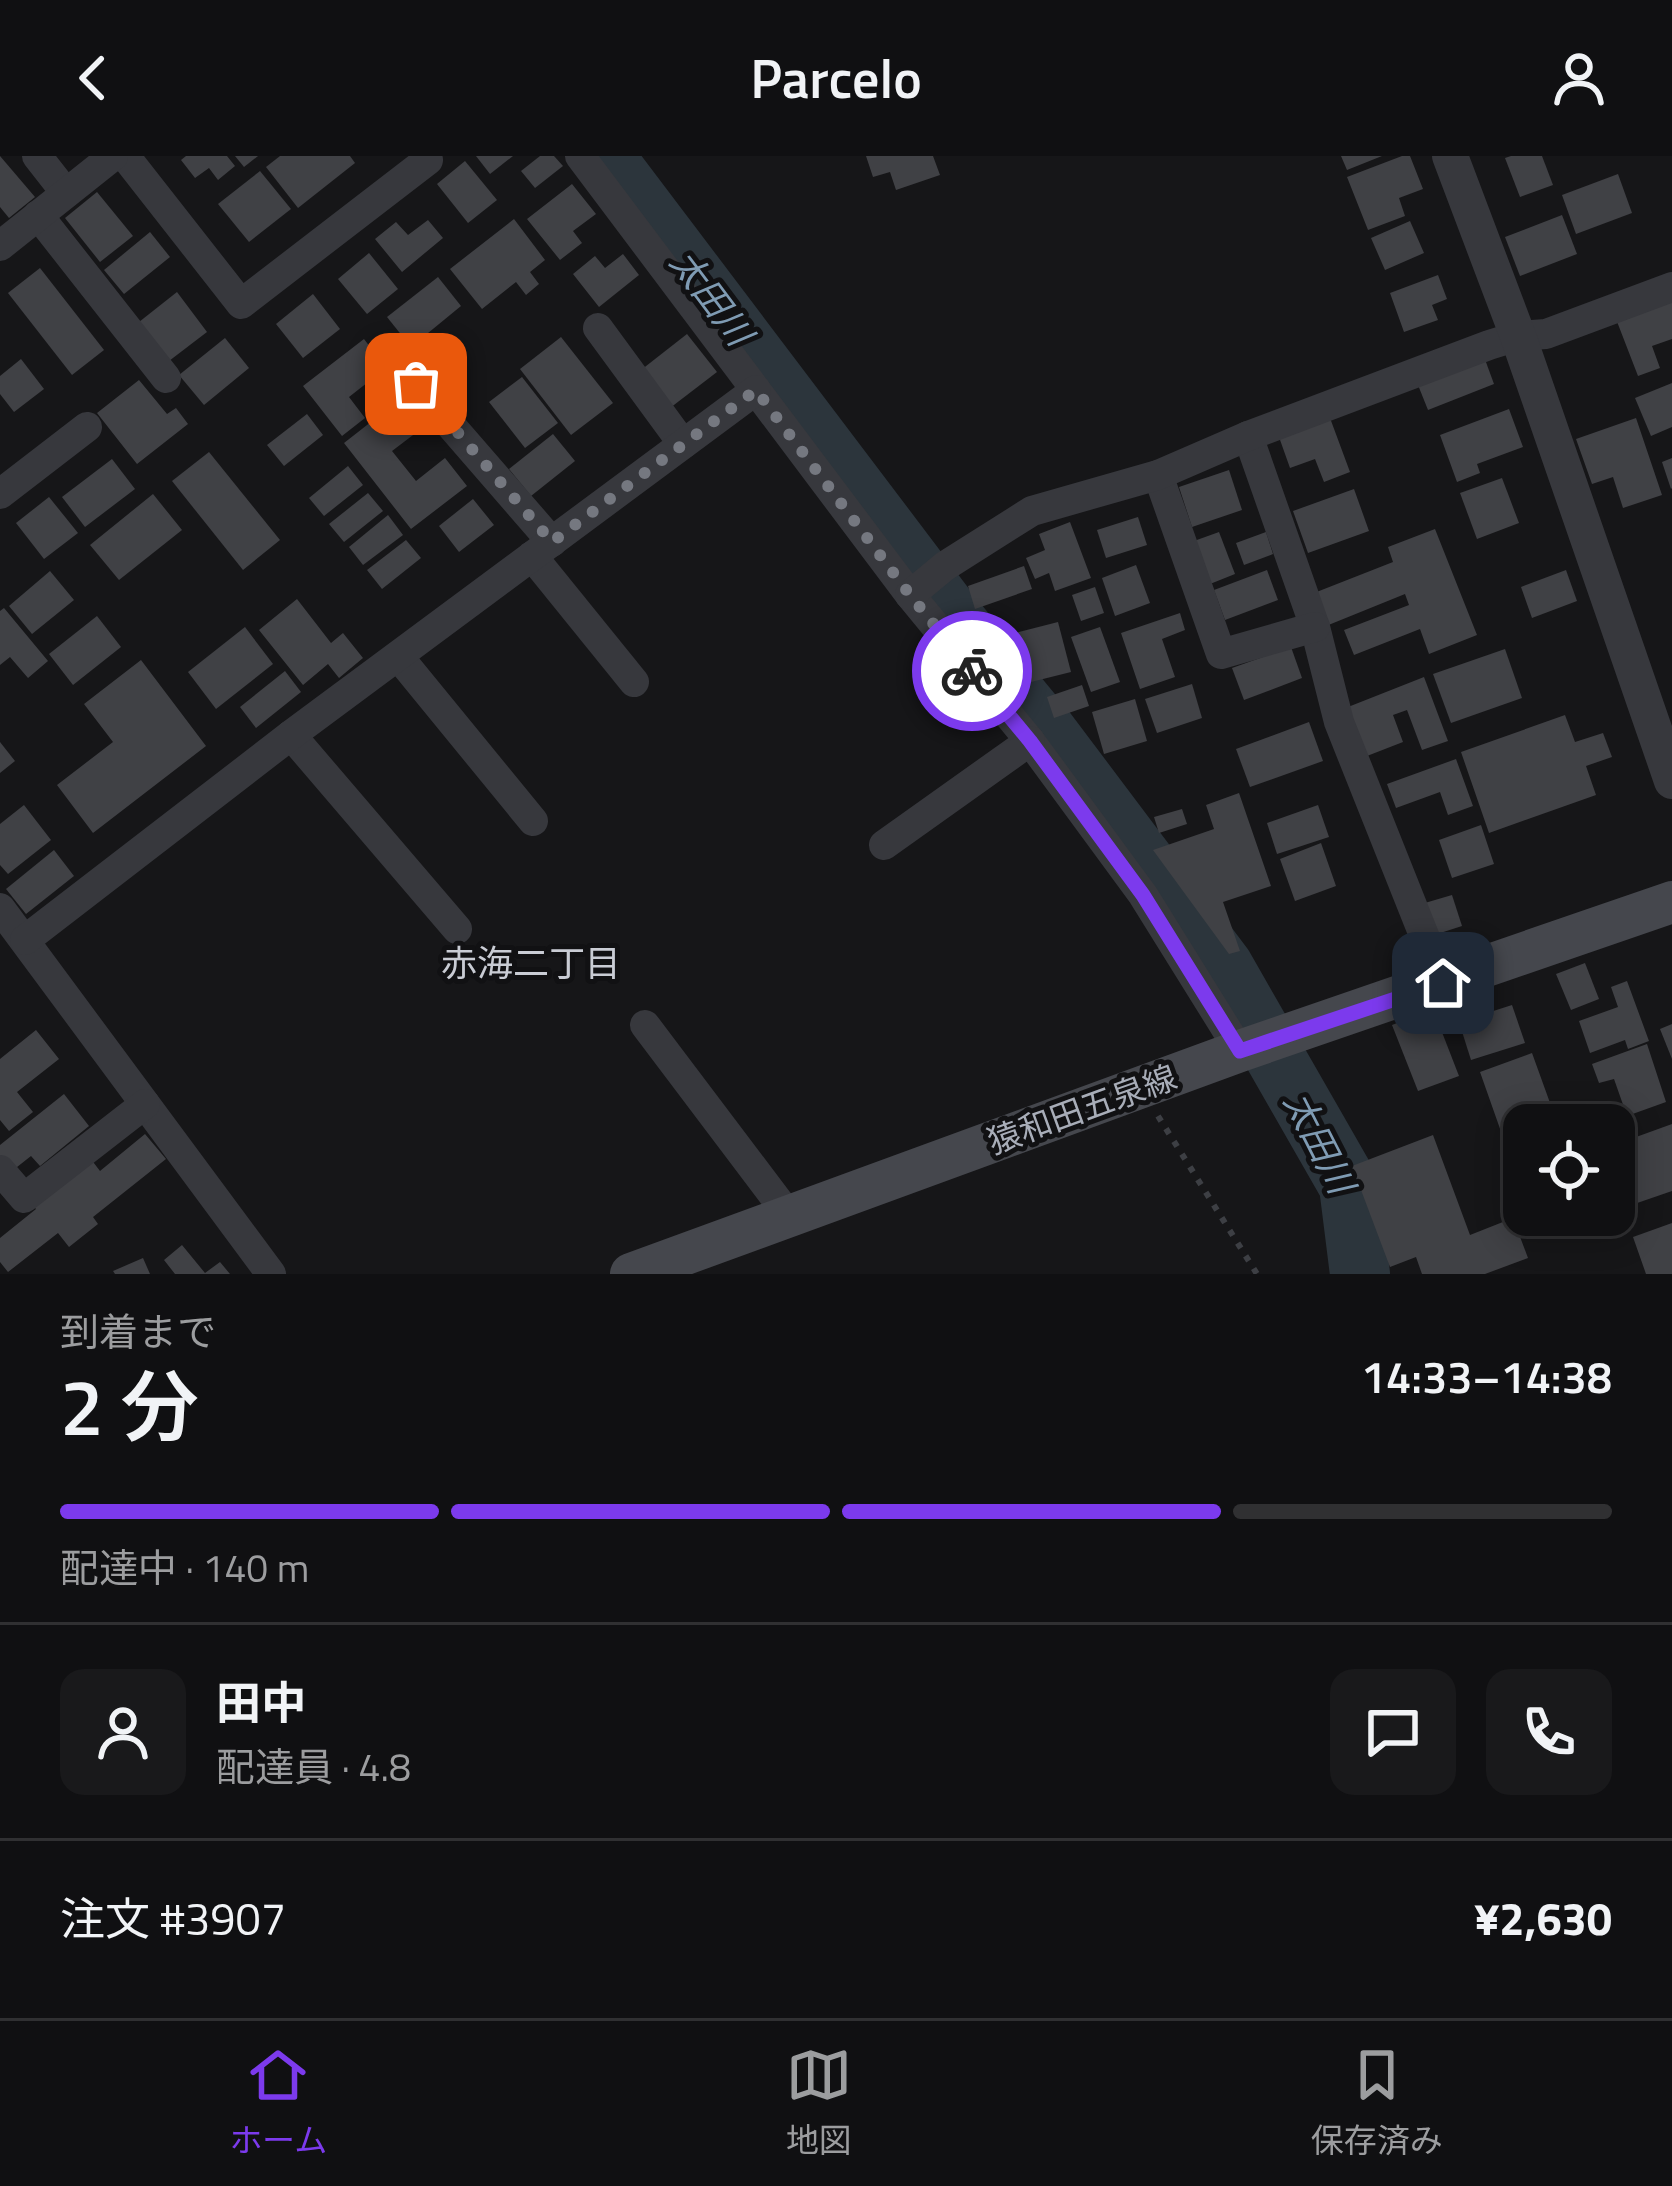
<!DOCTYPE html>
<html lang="ja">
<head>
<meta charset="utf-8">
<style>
	body { margin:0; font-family:"Titillium Web","Noto Sans JP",sans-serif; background:#19191b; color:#f1f3f6; height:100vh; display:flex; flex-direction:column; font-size:45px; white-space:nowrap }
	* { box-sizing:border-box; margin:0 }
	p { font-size:39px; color:#9c9d9f }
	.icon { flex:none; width:66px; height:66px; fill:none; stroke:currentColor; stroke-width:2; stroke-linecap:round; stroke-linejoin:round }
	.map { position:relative; height:1118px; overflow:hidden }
	.sheet { display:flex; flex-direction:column; background:#101012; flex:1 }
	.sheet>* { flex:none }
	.tools { position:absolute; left:1503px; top:948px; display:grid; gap:24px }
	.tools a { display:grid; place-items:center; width:132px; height:132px; border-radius:24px; background:#101012; box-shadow:0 6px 30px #0003,0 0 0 3px #303032; font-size:60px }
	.pin { position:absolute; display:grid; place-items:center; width:102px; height:102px; color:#fff; margin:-51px; border-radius:24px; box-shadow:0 6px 18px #0006 }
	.courier { position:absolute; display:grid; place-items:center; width:120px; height:120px; margin:-60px; border:9px solid #7c3aed; border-radius:50%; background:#fff; color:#222; box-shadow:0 3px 15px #0007 }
	.head em { font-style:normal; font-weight:600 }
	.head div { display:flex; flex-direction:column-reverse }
	.head { display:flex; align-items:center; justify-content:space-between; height:204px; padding:0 60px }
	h1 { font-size:78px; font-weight:600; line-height:90px }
	.bar { display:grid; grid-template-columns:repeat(4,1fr); gap:18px 12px; align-content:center; height:144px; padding:0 60px }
	.bar i { height:15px; border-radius:9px; background:#303032 }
	.bar .selected { background:#7c3aed }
	.bar p { grid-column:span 4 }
	.line { display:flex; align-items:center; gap:30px; padding:0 60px; border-top:3px solid #303032 }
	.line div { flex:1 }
	.round { display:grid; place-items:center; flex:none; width:126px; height:126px; border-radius:24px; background:#19191b }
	header { display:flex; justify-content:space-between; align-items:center; height:156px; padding:0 60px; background:#101012; font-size:54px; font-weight:600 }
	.dock { display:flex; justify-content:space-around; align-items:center; height:168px; border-top:3px solid #303032; background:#101012; font-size:33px; color:#9c9d9f }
	.dock a { display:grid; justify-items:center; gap:6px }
	.dock .selected { color:#7c3aed }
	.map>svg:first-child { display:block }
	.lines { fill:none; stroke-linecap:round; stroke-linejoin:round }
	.river { stroke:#2c353c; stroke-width:60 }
	.building { fill:#404145 }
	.path { stroke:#3d3f44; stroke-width:6; stroke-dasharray:6 9; stroke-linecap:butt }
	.minor { stroke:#37383d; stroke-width:30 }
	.tertiary { stroke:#37383d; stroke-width:36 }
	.secondary { stroke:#45474d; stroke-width:42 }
	.done { stroke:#757880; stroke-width:12; stroke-dasharray:0 21.6 }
	.route { stroke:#7c3aed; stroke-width:15 }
	.labels { text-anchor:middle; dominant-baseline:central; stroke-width:10; stroke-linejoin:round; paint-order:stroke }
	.street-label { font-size:33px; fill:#a8adb8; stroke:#111113 }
	.water-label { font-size:36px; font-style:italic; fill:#7f9bb3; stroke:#111113 }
	.neighbourhood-label { font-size:36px; fill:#c9ccd4; stroke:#111113 }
</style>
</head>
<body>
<header><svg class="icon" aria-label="back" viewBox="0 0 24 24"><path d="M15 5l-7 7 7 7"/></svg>Parcelo<svg class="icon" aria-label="person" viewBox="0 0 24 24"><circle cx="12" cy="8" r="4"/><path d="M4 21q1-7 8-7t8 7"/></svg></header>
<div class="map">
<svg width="1672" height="1118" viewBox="0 0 1672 1118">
	<rect width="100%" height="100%" fill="#161618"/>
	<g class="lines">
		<polyline class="river" points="604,0 952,460 1044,572 1223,810 1349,1030 1360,1118"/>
	</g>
	<g class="building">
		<polygon points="0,0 35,41 9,62 0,51"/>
		<polygon points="186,0 227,0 235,10 218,24 209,12 195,22 181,4"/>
		<polygon points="235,0 258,0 244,11"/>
		<polygon points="280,0 350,0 355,7 298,52 266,11"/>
		<polygon points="476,0 513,0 490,18"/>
		<polygon points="540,0 554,0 563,10 535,32 521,15"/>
		<polygon points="866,0 933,0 940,19 896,34 890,16 873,21"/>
		<polygon points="1341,0 1382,0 1347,14"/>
		<polygon points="1402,0 1410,0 1423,33 1399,42 1405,60 1368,74 1347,21"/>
		<polygon points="1511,0 1542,0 1553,29 1520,41 1505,2"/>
		<polygon points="465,5 497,44 468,67 437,28"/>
		<polygon points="260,15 291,53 249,86 218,48"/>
		<polygon points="1618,18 1632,57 1576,78 1562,39"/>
		<polygon points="572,28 596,58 573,75 582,87 560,104 527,63"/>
		<polygon points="97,36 133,80 100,106 65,62"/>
		<polygon points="1562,59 1577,98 1520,120 1505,81"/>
		<polygon points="514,63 545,104 530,116 539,128 526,139 516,126 482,153 450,113"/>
		<polygon points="428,64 443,82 402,116 375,83 396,66 408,79"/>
		<polygon points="1410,65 1424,97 1385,114 1371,82"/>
		<polygon points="150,76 170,101 124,138 104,114"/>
		<polygon points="369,97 398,133 367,158 338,123"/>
		<polygon points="623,98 639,119 599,151 573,118 595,100 605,112"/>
		<polygon points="40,112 104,194 72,219 8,137"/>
		<polygon points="1438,119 1447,143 1432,149 1438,164 1404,176 1390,137"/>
		<polygon points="438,121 461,150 411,191 387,161"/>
		<polygon points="177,136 207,176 169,205 139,166"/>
		<polygon points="313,138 340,173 303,202 276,168"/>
		<polygon points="1672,142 1672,183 1652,190 1660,212 1638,220 1616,163"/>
		<polygon points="687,178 717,216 670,252 641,214"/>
		<polygon points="561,181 613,247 571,279 520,213"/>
		<polygon points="225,182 249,212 204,249 179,219"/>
		<polygon points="364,183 386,212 349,241 365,262 342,280 303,230"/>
		<polygon points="1483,198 1494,228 1428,254 1416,224"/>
		<polygon points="21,203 44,233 14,256 0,238 0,220"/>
		<polygon points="522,221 558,267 525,292 489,246"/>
		<polygon points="139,224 167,258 176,252 188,268 137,308 97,257"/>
		<polygon points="1672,227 1672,271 1651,280 1635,242"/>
		<polygon points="399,244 421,273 392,295 416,325 445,302 467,330 411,373 344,287"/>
		<polygon points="1509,253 1523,291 1477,308 1480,317 1457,326 1440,279"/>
		<polygon points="307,258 323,279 284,310 267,289"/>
		<polygon points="1330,262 1350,316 1324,326 1315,303 1290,312 1279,281"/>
		<polygon points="1636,262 1662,339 1623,352 1613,321 1592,328 1576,283"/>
		<polygon points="553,278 575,305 531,340 509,313"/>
		<polygon points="209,296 280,384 243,414 172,325"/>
		<polygon points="1672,302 1672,332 1671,333 1662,306"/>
		<polygon points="112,303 135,333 85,371 62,341"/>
		<polygon points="348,310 363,329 324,360 309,342"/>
		<polygon points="1229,314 1242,354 1192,371 1179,331"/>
		<polygon points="1502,322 1519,367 1477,383 1460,337"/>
		<polygon points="1354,333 1369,375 1308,397 1293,355"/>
		<polygon points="368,337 383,355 344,386 329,368"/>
		<polygon points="153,338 182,374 119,424 90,389"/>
		<polygon points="49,341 78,377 44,403 16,367"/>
		<polygon points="473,343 494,369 459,396 439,370"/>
		<polygon points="388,359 403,379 363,409 349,391"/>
		<polygon points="1138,361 1147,389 1106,402 1097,374"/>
		<polygon points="1070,366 1091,422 1055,435 1049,417 1035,423 1026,402 1045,394 1039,378"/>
		<polygon points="1435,373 1477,479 1429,498 1420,473 1354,499 1344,474 1409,449 1405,438 1326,470 1314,437 1393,406 1388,391"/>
		<polygon points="1219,376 1235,418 1210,428 1194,385"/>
		<polygon points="1266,376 1273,398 1244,409 1236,387"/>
		<polygon points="406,384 421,402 382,433 367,414"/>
		<polygon points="1136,409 1150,447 1115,460 1102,422"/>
		<polygon points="1024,410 1032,433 975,453 968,430"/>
		<polygon points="1267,414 1278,444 1225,464 1214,434"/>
		<polygon points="1566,414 1577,445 1532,462 1521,431"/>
		<polygon points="50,415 74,444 32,478 9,450"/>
		<polygon points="1095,431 1104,457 1081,465 1072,439"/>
		<polygon points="297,443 331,487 343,477 363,502 339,522 328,508 303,529 259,474"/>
		<polygon points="4,452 48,505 28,522 10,501 0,509 0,455"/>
		<polygon points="1180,457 1185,474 1162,483 1175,521 1140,533 1121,477"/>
		<polygon points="97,460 121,491 73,529 49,498"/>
		<polygon points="1058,466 1071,516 1023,528 988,484"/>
		<polygon points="245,471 273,508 216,553 188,516"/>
		<polygon points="1100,471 1120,526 1091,536 1071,481"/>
		<polygon points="1291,491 1302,522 1244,544 1232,512"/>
		<polygon points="1505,493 1522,542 1451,567 1433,518"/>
		<polygon points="141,504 206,590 93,677 57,629 113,586 84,548"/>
		<polygon points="285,515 301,536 256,572 240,551"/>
		<polygon points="1424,521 1448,585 1422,594 1407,554 1393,559 1403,586 1367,600 1348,551"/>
		<polygon points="1192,528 1202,562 1157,577 1145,543"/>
		<polygon points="1082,529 1089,550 1054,562 1047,541"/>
		<polygon points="1135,543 1147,585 1104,598 1092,556"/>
		<polygon points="1565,559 1575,586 1603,577 1612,601 1586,610 1596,639 1489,677 1461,596"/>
		<polygon points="1309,566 1323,605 1250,631 1236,593"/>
		<polygon points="0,586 15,605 0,617"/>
		<polygon points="1456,603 1473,650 1448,659 1440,636 1396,652 1387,628"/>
		<polygon points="1239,637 1271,730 1223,746 1240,795 1229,798 1153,694 1214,673 1206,649"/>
		<polygon points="24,649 51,684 8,718 0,709 0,668"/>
		<polygon points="1318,649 1329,681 1277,698 1267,667"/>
		<polygon points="1182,653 1187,668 1159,677 1154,661"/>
		<polygon points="1481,669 1494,708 1452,722 1439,684"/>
		<polygon points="1321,687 1336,730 1295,745 1280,703"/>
		<polygon points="54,694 74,720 26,758 6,733"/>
		<polygon points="1452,739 1462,770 1428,781 1418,749"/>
		<polygon points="1585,807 1599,843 1571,854 1556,818"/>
		<polygon points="1627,825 1649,885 1628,893 1625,884 1590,897 1579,865 1618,851 1611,831"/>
		<polygon points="1512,849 1525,887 1471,904 1459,866"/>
		<polygon points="1433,853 1459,920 1418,935 1392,869"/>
		<polygon points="1672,868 1672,903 1660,873"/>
		<polygon points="36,874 59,903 17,936 33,956 9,975 0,964 0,903"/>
		<polygon points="1647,888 1666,946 1627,960 1614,923 1599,927 1592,908"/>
		<polygon points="1532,897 1558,969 1524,969 1523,1038 1480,916"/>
		<polygon points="64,938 89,970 40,1010 31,1000 12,1015 0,1000 0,989"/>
		<polygon points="1672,968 1672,1035 1614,1055 1614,989"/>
		<polygon points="145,978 166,1003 93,1061 98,1068 69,1091 58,1077 8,1116 0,1106 0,1082 36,1053 29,1045 87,998 100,1015"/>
		<polygon points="1433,979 1470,1079 1513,1062 1528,1102 1485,1118 1422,1118 1416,1101 1390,1111 1352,1010"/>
		<polygon points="1531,1059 1601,1059 1601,1060 1539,1082"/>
		<polygon points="1672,1067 1672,1118 1646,1118 1633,1081"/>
		<polygon points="182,1089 205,1117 220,1106 230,1118 175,1118 164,1104"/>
		<polygon points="143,1102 150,1118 115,1118 113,1115"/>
	</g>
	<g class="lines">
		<polyline class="path" points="1158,960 1257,1118"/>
		<g class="minor">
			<polyline points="37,0 66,37"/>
			<polyline points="125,0 241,148 428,4"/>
			<polyline points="580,0 910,439 1030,585 1143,739 1240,895"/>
			<polyline points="38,59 166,222"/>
			<polyline points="0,90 113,0"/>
			<polyline points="598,172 683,288"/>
			<polyline points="388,197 552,386"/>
			<polyline points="1248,280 1315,471 1339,566 1443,827"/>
			<polyline points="1158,319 1221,498 1315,471"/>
			<polyline points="0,338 87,271"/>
			<polyline points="532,400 634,526"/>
			<polyline points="910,439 945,410 1032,355 1158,319 1248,280 1489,189 1518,180 1546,178 1672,131"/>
			<polyline points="398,500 533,665"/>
			<polyline points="291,579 457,773"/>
			<polyline points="884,689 1030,585"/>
			<polyline points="0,752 271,1118"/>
			<polyline points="25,784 291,579 756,234"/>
			<polyline points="645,869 790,1061"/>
			<polyline points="0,1014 24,1042 145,948"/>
		</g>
		<polyline class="tertiary" points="1450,0 1518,180 1672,625"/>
		<polyline class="secondary" points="631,1118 1240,895 1672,746"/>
	</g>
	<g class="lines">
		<polyline class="done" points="416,228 552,386 756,234 910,439 972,515"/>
		<polyline class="route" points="972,515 1030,585 1143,739 1240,895 1443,827"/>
	</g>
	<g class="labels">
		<g class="street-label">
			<text transform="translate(1082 953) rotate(-20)">猿和田五泉線</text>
		</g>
		<g class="water-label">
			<text transform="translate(712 141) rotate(53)">太田川</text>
			<text transform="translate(1320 986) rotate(63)">太田川</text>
		</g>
		<g class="neighbourhood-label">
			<text x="531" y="806">赤海二丁目</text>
		</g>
	</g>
</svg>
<div class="tools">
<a><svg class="icon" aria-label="locate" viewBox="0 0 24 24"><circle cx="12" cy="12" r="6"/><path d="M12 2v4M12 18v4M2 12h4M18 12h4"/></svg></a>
</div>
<div class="pin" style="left:416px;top:228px;background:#ea580c"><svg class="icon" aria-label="bag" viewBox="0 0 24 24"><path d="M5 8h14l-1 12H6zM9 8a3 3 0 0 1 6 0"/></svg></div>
<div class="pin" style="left:1443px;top:827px;background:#1f2937"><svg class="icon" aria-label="home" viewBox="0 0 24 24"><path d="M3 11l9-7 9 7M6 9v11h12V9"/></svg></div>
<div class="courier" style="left:972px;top:515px"><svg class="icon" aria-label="bike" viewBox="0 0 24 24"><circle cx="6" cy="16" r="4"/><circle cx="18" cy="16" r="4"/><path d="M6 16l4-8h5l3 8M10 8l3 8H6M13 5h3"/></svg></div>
</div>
<section class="sheet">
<div class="head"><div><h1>2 分</h1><p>到着まで</p></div><em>14:33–14:38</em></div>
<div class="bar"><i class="selected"></i><i class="selected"></i><i class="selected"></i><i></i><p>配達中 · 140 m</p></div>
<div class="line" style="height:216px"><a class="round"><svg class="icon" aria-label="person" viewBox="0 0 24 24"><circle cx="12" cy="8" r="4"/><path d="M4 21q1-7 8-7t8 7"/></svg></a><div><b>田中</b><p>配達員 · 4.8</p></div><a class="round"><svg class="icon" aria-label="chat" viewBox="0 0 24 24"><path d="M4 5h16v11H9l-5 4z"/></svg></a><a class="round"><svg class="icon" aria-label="phone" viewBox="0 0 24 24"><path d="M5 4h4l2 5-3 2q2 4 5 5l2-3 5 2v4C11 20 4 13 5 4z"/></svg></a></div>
<div class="line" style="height:156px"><div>注文 #3907</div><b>¥2,630</b></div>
</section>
<nav class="dock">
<a class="selected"><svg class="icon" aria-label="home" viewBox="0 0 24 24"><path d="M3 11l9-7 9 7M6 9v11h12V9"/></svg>ホーム</a>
<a><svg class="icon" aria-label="map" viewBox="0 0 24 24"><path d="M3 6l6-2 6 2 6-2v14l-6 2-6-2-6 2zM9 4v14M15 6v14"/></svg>地図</a>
<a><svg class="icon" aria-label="saved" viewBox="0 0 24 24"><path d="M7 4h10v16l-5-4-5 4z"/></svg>保存済み</a>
</nav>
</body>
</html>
